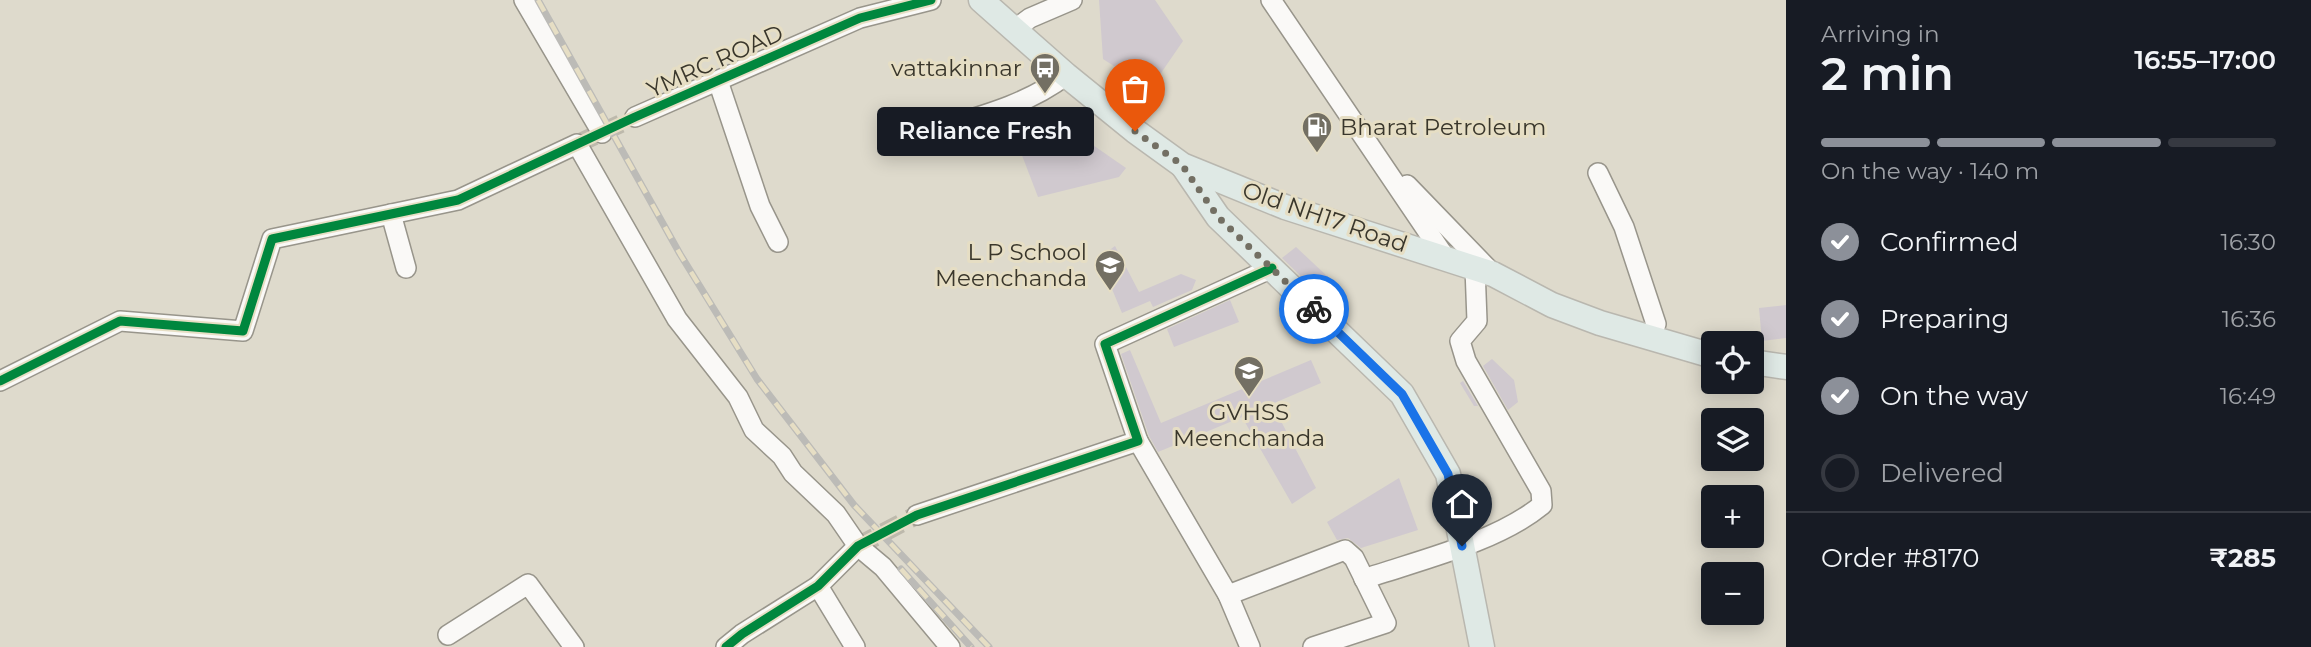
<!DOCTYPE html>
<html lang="en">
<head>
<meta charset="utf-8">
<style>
	body { margin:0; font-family:Montserrat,sans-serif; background:#20242c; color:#f1f3f6; height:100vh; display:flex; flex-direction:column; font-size:26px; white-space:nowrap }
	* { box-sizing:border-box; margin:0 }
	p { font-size:23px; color:#9ea1a6 }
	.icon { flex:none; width:38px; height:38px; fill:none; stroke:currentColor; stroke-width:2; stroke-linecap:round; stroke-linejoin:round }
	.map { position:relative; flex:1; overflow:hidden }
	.side { display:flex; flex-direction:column; background:#171b24; width:525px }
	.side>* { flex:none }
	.fabs { position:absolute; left:1701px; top:331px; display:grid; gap:14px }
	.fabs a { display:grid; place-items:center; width:63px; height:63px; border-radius:7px; background:#171b24; box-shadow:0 4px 18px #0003; font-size:35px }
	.pin { position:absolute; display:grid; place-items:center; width:60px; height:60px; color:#fff; margin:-72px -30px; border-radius:50% 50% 50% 0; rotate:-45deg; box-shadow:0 0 7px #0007 }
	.pin .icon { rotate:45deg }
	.courier { position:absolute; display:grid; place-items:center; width:70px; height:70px; margin:-35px; border:5px solid #1a73e8; border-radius:50%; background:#fff; color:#222; box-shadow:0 2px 9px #0007 }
	.bubble { position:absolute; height:49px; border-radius:7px; background:#171b24; box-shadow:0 4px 18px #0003; font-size:23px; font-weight:600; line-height:49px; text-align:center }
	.summary em { font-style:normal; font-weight:600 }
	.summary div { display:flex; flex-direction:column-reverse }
	.summary { display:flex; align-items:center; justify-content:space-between; height:119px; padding:0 35px }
	h1 { font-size:46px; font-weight:600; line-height:52px }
	.bar { display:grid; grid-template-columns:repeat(4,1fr); gap:10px 7px; align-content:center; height:84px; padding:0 35px }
	.bar i { height:9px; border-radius:5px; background:#363941 }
	.bar .current { background:#8c9099 }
	.bar p { grid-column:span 4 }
	.line { display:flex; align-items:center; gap:18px; padding:0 35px; border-top:2px solid #363941 }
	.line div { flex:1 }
	ol { padding:0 35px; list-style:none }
	li { display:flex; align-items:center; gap:21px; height:77px }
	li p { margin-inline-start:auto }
	li .icon { padding:7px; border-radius:50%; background:#8c9099; color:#fff; stroke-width:4 }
	li:last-child { color:#9ea1a6 }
	li i { width:38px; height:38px; border:4px solid #363941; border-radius:50% }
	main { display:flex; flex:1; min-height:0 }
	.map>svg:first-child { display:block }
	.building { fill:#d0c9cf }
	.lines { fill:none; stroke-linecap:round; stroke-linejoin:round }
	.minor-tunnel { stroke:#bdb9ac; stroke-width:19; stroke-dasharray:19 10; stroke-linecap:butt }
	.minor-casing { stroke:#98958b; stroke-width:22 }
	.major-casing { stroke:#b9b7af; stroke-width:27 }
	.minor { stroke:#faf9f7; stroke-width:19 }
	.major { stroke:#dfe9e5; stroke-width:24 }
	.rail-casing { stroke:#bcbbb7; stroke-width:7 }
	.rail { stroke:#e6dec4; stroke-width:4.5; stroke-dasharray:13; stroke-linecap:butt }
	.cycleway-casing { stroke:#e6dec4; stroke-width:13 }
	.cycleway { stroke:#00873e; stroke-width:9 }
	.done { stroke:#736f63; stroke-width:7; stroke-dasharray:0 12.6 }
	.route { stroke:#1a73e8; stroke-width:9 }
	.labels { text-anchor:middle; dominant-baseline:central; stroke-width:6; stroke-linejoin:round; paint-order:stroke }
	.street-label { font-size:23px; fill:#39362b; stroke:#e6dec4 }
	.poi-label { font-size:23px; fill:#39362b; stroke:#e6dec4; text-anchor:end }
</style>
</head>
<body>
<main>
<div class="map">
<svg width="1786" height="647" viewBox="0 0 1786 647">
	<rect width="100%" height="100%" fill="#dedacc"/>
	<g class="building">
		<polygon points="1099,0 1155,0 1183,41 1150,89 1103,59"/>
		<polygon points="1038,107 1126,168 1119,177 1038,197 1008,119"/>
		<polygon points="1115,246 1139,292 1181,274 1196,280 1192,290 1153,307 1150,301 1122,313 1099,258"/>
		<polygon points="1296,247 1344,292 1332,306 1282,258"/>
		<polygon points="1230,300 1239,322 1174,347 1167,329"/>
		<polygon points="1786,305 1786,338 1762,341 1759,308"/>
		<polygon points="1130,350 1161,423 1311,360 1321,383 1272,404 1316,488 1292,504 1242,417 1158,452 1149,436 1121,354"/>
		<polygon points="1492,359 1514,380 1518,402 1508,410 1483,366"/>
		<polygon points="1463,381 1478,406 1474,406 1460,383"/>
		<polygon points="1399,478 1418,530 1361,548 1348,538 1337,540 1327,522"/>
	</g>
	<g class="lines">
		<g class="minor-tunnel">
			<polyline points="577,144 635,117"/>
			<polyline points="858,546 917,515"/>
		</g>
		<g class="minor-casing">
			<g id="minor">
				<polyline points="524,0 602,133"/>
				<polyline points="1271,0 1447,260"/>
				<polyline points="1015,29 1030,18 1072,0"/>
				<polyline points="718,81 760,206 778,242"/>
				<polyline points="635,117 860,18 931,0"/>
				<path d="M915,136c50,-16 109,-28 151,-61"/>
				<polyline points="1598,173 1624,227 1656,324 1650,338"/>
				<polyline points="1407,185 1493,274"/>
				<polyline points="391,214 406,268"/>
				<polyline points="0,381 120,321 243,331 272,239 458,200 577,144 677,319 738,397 754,430 782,456 793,473 836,514 858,546 883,567 950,647"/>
				<polyline points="1138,441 1228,595 1250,647"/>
				<polyline points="917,515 1138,441 1105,344 1272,268"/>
				<path d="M1364,579c56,-19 133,-37 178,-74l-1,-14 -75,-130 -6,-20 17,-20 -2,-53"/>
				<polyline points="818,586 855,647"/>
				<polyline points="1228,595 1345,550 1354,558 1386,623 1313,647"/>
				<polyline points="448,635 528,584 574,647"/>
				<polyline points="726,647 742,634 818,586 858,546"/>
			</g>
		</g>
		<g class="major-casing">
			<g id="major">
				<polyline points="981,0 1066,75 1135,131 1182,165 1285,207 1493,274 1552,305 1600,323 1713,356"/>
				<polyline points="1183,166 1218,217 1402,394 1448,474 1482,647"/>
				<polyline points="1752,362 1786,367"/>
			</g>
		</g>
		<use href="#minor" class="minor"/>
		<use href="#major" class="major"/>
		<g class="rail-casing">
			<g id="rail">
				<polyline points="538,0 680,254 757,379 854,505 989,647"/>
				<polyline points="901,569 971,647"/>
			</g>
		</g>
		<use href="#rail" class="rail"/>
		<g class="cycleway-casing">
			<g id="cycleway">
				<polyline points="0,381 120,321 243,331 272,239 458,200 635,117 860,18 931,0"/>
				<polyline points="726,647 742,634 818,586 858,546 917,515 1138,441 1105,344 1272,268"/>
			</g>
		</g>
		<use href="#cycleway" class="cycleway"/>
	</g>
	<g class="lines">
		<polyline class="done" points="1135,131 1182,165 1218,217 1314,309"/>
		<polyline class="route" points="1314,309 1402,394 1448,474 1462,546"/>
	</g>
	<defs>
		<g id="bus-pin" transform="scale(1.575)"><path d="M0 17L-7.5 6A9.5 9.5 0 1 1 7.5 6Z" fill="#736f63" stroke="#e6dec4"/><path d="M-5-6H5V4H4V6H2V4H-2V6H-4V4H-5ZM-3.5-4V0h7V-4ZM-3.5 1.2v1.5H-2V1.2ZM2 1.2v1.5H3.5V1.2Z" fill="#fff"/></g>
		<g id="fuel-pin" transform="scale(1.575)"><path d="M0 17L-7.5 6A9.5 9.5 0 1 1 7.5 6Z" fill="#736f63" stroke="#e6dec4"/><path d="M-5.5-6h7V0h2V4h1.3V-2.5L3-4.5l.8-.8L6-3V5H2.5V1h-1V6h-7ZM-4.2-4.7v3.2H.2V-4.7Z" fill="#fff"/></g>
		<g id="school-pin" transform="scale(1.575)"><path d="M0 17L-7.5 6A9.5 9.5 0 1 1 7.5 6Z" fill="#736f63" stroke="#e6dec4"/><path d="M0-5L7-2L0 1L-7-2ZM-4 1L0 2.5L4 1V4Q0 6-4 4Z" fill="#fff"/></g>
	</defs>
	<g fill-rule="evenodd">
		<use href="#bus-pin" x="1045" y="68"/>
		<use href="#fuel-pin" x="1317" y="127"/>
		<use href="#school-pin" x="1110" y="265"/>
		<use href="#school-pin" x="1249" y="371"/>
	</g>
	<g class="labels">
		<g class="street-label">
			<text transform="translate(715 61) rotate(-24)">YMRC ROAD</text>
			<text transform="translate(1325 217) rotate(19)">Old NH17 Road</text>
		</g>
		<g class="poi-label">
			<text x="1022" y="68">vattakinnar</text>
			<text x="1340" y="127" text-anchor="start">Bharat Petroleum</text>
			<text x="1087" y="252">L P School<tspan x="1087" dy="26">Meenchanda</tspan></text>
			<text x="1249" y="412" text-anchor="middle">GVHSS<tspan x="1249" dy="26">Meenchanda</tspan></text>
		</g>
	</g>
</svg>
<div class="fabs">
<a><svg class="icon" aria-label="locate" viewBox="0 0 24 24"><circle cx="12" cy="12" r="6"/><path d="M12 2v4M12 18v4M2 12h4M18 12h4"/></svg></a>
<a><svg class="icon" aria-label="layers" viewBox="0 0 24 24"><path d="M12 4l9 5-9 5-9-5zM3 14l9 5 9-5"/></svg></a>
<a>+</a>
<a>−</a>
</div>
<div class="pin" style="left:1135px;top:131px;background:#ea580c"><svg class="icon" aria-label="bag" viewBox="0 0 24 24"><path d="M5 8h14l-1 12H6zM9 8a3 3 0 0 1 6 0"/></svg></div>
<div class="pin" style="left:1462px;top:546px;background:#1f2937"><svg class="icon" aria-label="home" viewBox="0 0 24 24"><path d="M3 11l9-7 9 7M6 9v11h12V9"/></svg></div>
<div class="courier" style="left:1314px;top:309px"><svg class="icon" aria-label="bike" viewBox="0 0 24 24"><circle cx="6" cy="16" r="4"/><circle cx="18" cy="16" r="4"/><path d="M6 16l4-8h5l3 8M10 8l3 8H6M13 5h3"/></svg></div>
<div class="bubble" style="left:877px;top:107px;width:217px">Reliance Fresh</div>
</div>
<section class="side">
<div class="summary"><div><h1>2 min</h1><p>Arriving in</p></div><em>16:55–17:00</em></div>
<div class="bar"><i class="current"></i><i class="current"></i><i class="current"></i><i></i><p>On the way · 140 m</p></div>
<ol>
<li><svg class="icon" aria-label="check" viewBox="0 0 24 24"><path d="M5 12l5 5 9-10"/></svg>Confirmed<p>16:30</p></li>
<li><svg class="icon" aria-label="check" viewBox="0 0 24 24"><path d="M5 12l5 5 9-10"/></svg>Preparing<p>16:36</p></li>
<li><svg class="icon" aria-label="check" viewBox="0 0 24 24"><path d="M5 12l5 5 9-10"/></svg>On the way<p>16:49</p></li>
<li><i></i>Delivered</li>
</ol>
<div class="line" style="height:91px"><div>Order #8170</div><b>₹285</b></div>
</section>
</main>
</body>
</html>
